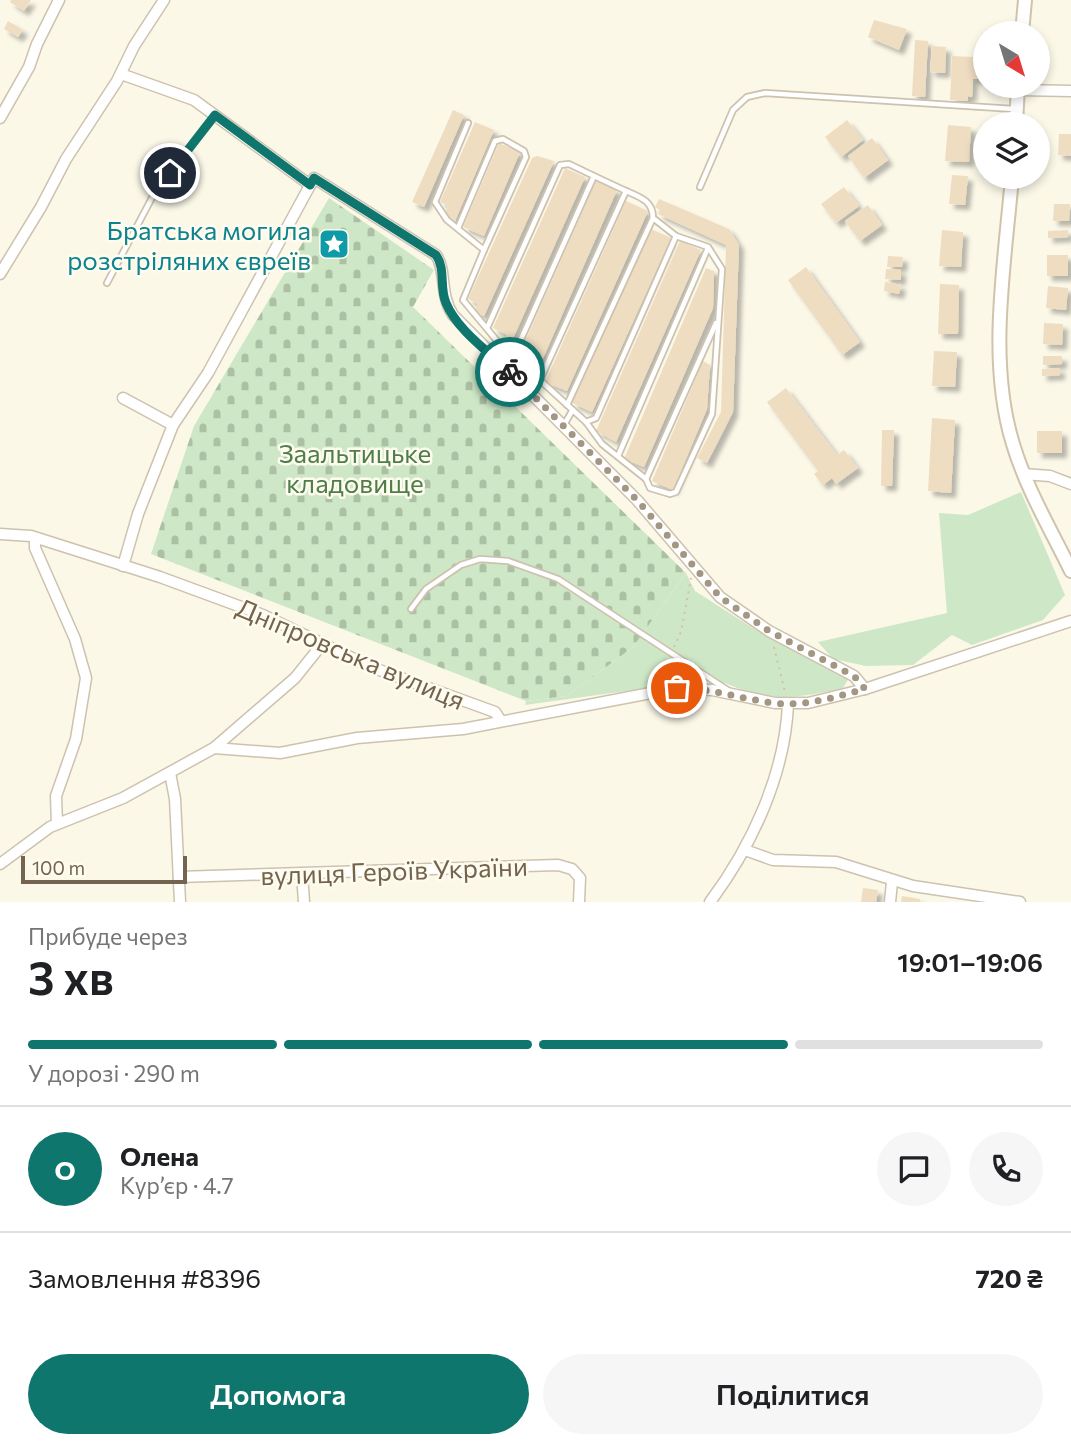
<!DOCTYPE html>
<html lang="uk">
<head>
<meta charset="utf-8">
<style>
	body { margin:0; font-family:Commissioner,sans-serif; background:#f6f6f6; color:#202124; height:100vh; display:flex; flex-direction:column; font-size:26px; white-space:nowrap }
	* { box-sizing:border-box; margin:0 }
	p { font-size:23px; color:#757577 }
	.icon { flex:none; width:38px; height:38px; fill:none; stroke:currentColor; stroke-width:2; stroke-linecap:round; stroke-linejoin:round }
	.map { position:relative; height:902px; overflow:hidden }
	.side { display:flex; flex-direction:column; background:#fff; flex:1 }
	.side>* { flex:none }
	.needle { width:46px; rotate:142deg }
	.buttons { position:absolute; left:973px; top:21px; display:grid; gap:14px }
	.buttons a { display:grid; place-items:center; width:77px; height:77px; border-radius:50%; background:#fff; box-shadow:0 4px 10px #0003; font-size:35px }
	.scale { position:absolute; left:21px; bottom:18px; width:166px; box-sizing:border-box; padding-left:7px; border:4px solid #74634e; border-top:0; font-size:19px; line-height:24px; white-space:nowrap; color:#74634e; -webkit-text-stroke:5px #fefbef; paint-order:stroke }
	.pin { position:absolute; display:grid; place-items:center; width:60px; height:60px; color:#fff; margin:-30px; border:4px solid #fff; border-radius:50%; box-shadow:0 2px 7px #0007 }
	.courier { position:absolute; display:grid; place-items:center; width:70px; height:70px; margin:-35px; border:5px solid #0f766e; border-radius:50%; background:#fff; color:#222; box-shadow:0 2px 9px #0007 }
	.summary em { font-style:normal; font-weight:600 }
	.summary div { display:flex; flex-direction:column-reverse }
	.summary { display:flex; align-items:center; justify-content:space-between; height:119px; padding:0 28px }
	h1 { font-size:46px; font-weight:600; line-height:52px }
	.bar { display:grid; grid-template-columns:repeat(4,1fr); gap:10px 7px; align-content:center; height:84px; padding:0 28px }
	.bar i { height:9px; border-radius:5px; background:#e0e0e0 }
	.bar .on { background:#0f766e }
	.bar p { grid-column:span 4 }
	.line { display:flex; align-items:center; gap:18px; padding:0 28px; border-top:2px solid #e0e0e0 }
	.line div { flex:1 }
	.round { display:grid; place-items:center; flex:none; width:74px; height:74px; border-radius:37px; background:#f6f6f6 }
	.primary-button { display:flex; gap:14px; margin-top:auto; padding:14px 28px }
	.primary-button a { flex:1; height:80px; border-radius:42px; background:#0f766e; color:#fff; font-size:28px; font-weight:600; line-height:80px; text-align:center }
	.primary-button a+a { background:#f6f6f6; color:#202124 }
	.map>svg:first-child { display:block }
	.grass { fill:#cee8c7 }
	.cemetery { fill:url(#cemetery-stones) }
	.building { fill:#efddc2; filter:url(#shadow) }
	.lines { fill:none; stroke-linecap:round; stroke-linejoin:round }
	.lane-casing { stroke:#cdc2af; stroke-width:8 }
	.street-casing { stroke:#cdc2af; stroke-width:13 }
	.secondary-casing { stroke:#cfc3ac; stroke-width:16 }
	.path { stroke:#d4c1a5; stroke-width:2; stroke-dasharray:2 5; stroke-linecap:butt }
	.lane { stroke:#fff; stroke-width:4.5 }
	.street { stroke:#fff; stroke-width:10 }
	.secondary { stroke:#fff; stroke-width:12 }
	.done { stroke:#a39784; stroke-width:7; stroke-dasharray:0 12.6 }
	.route { stroke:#0f766e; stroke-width:9 }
	.labels { text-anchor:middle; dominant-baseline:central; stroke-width:5; stroke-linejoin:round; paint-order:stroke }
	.culture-label { font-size:26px; fill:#0d838f; stroke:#fefbef; text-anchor:end }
	.park-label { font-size:26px; fill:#4e7e49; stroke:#fefbef }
	.street-label { font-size:26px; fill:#74634e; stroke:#fefbef }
</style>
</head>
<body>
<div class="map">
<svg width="1071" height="902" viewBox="0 0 1071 902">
	<defs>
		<pattern id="cemetery-stones" width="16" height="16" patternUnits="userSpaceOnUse" patternTransform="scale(1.75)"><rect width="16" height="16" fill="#cee8c7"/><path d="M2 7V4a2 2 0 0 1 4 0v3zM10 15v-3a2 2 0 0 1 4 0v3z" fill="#acc0a4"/></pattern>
		<filter id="shadow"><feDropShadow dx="5" dy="5" stdDeviation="2" flood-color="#0004"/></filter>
	</defs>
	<rect width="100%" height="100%" fill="#fbf8e8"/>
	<g class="grass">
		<polygon points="1021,492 1065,595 1043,620 972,645 952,635 913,665 866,666 833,659 818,642 947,613 939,513 968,515"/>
		<path d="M686,573l9,18 61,39 93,48 -6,10c-33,8 -67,14 -100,2 -15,-5 -21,-10 -37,-10l-181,25 1,-4 41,-5 66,-49z"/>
	</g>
	<polygon class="cemetery" points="329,198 434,270 413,307 686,573 633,647 567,696 526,701 151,554 194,426"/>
	<g class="building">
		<polygon points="11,0 31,0 24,11 10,2"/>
		<polygon points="874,20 907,29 899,50 868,37"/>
		<polygon points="8,21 23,30 18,37 4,29"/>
		<polygon points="915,40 928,41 925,97 912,96"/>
		<polygon points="932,46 946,47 945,73 930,72"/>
		<polygon points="952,56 974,57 974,68 985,69 985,79 973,79 972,97 968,96 968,101 950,100"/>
		<polygon points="453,110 464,115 424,207 412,202"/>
		<polygon points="847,120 863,140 841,157 825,137"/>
		<polygon points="475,122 494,130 455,221 445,213 448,206 440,202"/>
		<polygon points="948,125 971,127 969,162 945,161"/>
		<polygon points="1059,134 1071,134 1071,156 1058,155"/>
		<polygon points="872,138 888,160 864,178 848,156"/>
		<polygon points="499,143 520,152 484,236 463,227"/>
		<polygon points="537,156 554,161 484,316 474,311 478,304 468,299 532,158"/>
		<polygon points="565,168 585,177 511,343 504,340 507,335 493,328"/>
		<polygon points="952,175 968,176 965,205 949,204"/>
		<polygon points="596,181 617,190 540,365 519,355"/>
		<polygon points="844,187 859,206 836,223 821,204"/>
		<polygon points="659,199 729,229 739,245 733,412 707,463 697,458 721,412 726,245 658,214 660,210 655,207"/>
		<polygon points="626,201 648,211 567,391 545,382"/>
		<polygon points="1054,204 1070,204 1069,221 1053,221"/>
		<polygon points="868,205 882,225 860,241 845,221"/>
		<polygon points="651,229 671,238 592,412 572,403"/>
		<polygon points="942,230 963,232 961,267 939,266"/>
		<polygon points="1068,230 1068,237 1048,238 1048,231"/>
		<polygon points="680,241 701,250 616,442 596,431"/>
		<rect x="1047" y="255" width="21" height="21"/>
		<polygon points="888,256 903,257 902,267 887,267"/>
		<polygon points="806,267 860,342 842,355 788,280"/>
		<polygon points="706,268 714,271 713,308 644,467 624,459"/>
		<polygon points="886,269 901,270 901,280 885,279"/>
		<polygon points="885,282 901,285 899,294 884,291"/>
		<polygon points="940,284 959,285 958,334 938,334"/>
		<polygon points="1048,286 1068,288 1066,310 1046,308"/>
		<polygon points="1044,323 1063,324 1062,345 1043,344"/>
		<polygon points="934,351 957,352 955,387 932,386"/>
		<polygon points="1043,356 1062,356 1062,364 1043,365"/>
		<polygon points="703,361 710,365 707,409 673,490 652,481"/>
		<polygon points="1060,368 1060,375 1042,376 1042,369"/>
		<polygon points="786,388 837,455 844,450 858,468 836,484 832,478 823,485 814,474 818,471 767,402"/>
		<polygon points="932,418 955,420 951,493 928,491"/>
		<polygon points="882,430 894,430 892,486 881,486"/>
		<rect x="1037" y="431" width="25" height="22"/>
		<polygon points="863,888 878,890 876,902 861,902"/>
		<polygon points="902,896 920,899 920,902 901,902"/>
	</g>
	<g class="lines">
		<g class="lane-casing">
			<g id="lane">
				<polyline points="468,123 435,202 447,220 484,250 463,300 498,342 586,422 596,418 676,236 653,218"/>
				<polyline points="700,187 733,110 747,97 765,93 1014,109"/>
				<polyline points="458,228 495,141 503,139 524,151 526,157 484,250"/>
				<polyline points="107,283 155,192 215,116"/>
				<polyline points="488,326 560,165 569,164 594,176 514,355"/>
				<polyline points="540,380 626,191 594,176"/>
				<path d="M567,405l86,-187c0,-17 -13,-21 -27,-27"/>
				<polyline points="586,422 602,444 646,479 650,488 670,494 676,492 712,414 722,269 708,247 676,236"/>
				<polyline points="564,425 572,411"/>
				<polyline points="618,456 708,248"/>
				<polyline points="646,479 716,323"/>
				<polyline points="411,609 426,589 461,565 480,559 508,561 558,579 729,691"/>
			</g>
		</g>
		<g class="street-casing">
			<g id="street">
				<polyline points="121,74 194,100 310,185"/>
				<polyline points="1018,90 1071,91"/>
				<polyline points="0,118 29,67 37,44 59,0"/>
				<polyline points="0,274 41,207 66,159 117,81 134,46 164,0"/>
				<polyline points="123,398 173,425"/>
				<polyline points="1023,474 1050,476 1071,484"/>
				<polyline points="0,534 31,536 160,577 263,615 371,667 495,712 501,721"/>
				<polyline points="35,538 35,548 75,639 86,678 76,739 56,796 57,824"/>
				<path d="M123,566l15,-52 35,-89 35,-52 106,-195 122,77c11,16 3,39 17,60l184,185 83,97 49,34 85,45 11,13"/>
				<polyline points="214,748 280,753 357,738 463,729 677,688 712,690 775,703 808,703 865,689 1071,621"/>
				<polyline points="170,773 175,799 180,902"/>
				<polyline points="745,850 773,860 836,862 913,886 1020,902"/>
				<polyline points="0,864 50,827 123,798 214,748 295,678 323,643"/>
				<polyline points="302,874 304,902"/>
				<polyline points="179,877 558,865 572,869 580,878 579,902"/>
				<path d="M710,902c42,-56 75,-128 78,-198"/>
				<polyline points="890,902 892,882"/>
			</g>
		</g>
		<g class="secondary-casing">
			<g id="secondary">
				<polyline points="1022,33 1025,0"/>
				<polyline points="1016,124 1018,86"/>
				<path d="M1012,177c-7,86 -25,183 1,267 13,44 38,86 58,127"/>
			</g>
		</g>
		<g class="path">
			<polyline points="674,647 681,632 691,578"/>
			<polyline points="774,647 785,692"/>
			<polyline points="647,683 666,660"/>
		</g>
		<use href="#lane" class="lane"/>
		<use href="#street" class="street"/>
		<use href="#secondary" class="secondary"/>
	</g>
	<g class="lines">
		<path class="done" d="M510,372l127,128 83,97 49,34 85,45 11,13c-30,8 -60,18 -91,14 -33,-4 -63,-15 -97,-15"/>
		<path class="route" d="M170,173l45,-58 95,70 4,-7 122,77c10,14 3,32 10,48 11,27 43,49 64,69"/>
	</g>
	<defs>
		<g id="sight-square" transform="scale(1.575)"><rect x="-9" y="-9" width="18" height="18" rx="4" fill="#0f9aa8" stroke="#fefbef"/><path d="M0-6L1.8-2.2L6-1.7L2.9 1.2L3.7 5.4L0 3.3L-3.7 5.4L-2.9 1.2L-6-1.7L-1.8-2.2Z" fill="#fff"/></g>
	</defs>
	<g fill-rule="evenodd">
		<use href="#sight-square" x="334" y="244"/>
	</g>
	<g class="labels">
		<g class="culture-label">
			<text x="311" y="229">Братська могила<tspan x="311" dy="30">розстріляних євреїв</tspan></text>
		</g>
		<g class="park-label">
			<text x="355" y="452">Заальтицьке<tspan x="355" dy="30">кладовище</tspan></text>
		</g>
		<g class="street-label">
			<text transform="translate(351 653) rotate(23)">Дніпровська вулиця</text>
			<text transform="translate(394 870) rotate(-2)">вулиця Героїв України</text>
		</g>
	</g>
</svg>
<div class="buttons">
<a><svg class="needle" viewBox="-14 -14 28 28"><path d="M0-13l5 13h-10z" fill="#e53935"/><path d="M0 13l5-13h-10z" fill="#757577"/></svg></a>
<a><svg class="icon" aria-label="layers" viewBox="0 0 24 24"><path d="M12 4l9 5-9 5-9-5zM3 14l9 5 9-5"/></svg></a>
</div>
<div class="scale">100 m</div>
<div class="pin" style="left:677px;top:688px;background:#ea580c"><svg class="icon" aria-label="bag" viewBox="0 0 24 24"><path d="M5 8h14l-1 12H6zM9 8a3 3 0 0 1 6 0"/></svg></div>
<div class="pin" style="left:170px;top:173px;background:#1f2937"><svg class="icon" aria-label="home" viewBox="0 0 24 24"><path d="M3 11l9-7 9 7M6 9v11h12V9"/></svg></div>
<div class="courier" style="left:510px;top:372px"><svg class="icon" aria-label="bike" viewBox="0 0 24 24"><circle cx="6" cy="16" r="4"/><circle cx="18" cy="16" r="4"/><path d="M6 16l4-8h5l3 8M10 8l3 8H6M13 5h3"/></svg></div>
</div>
<section class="side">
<div class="summary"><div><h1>3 хв</h1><p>Прибуде через</p></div><em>19:01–19:06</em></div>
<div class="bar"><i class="on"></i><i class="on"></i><i class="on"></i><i></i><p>У дорозі · 290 m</p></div>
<div class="line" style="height:126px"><b class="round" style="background:#0f766e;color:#fff">О</b><div><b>Олена</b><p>Кур’єр · 4.7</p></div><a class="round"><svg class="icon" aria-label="chat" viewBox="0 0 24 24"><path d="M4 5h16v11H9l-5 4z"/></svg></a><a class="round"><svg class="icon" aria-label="phone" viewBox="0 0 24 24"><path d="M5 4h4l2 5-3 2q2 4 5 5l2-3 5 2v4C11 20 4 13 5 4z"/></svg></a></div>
<div class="line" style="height:91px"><div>Замовлення #8396</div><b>720 ₴</b></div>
<div class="primary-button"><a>Допомога</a><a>Поділитися</a></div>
</section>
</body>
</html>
